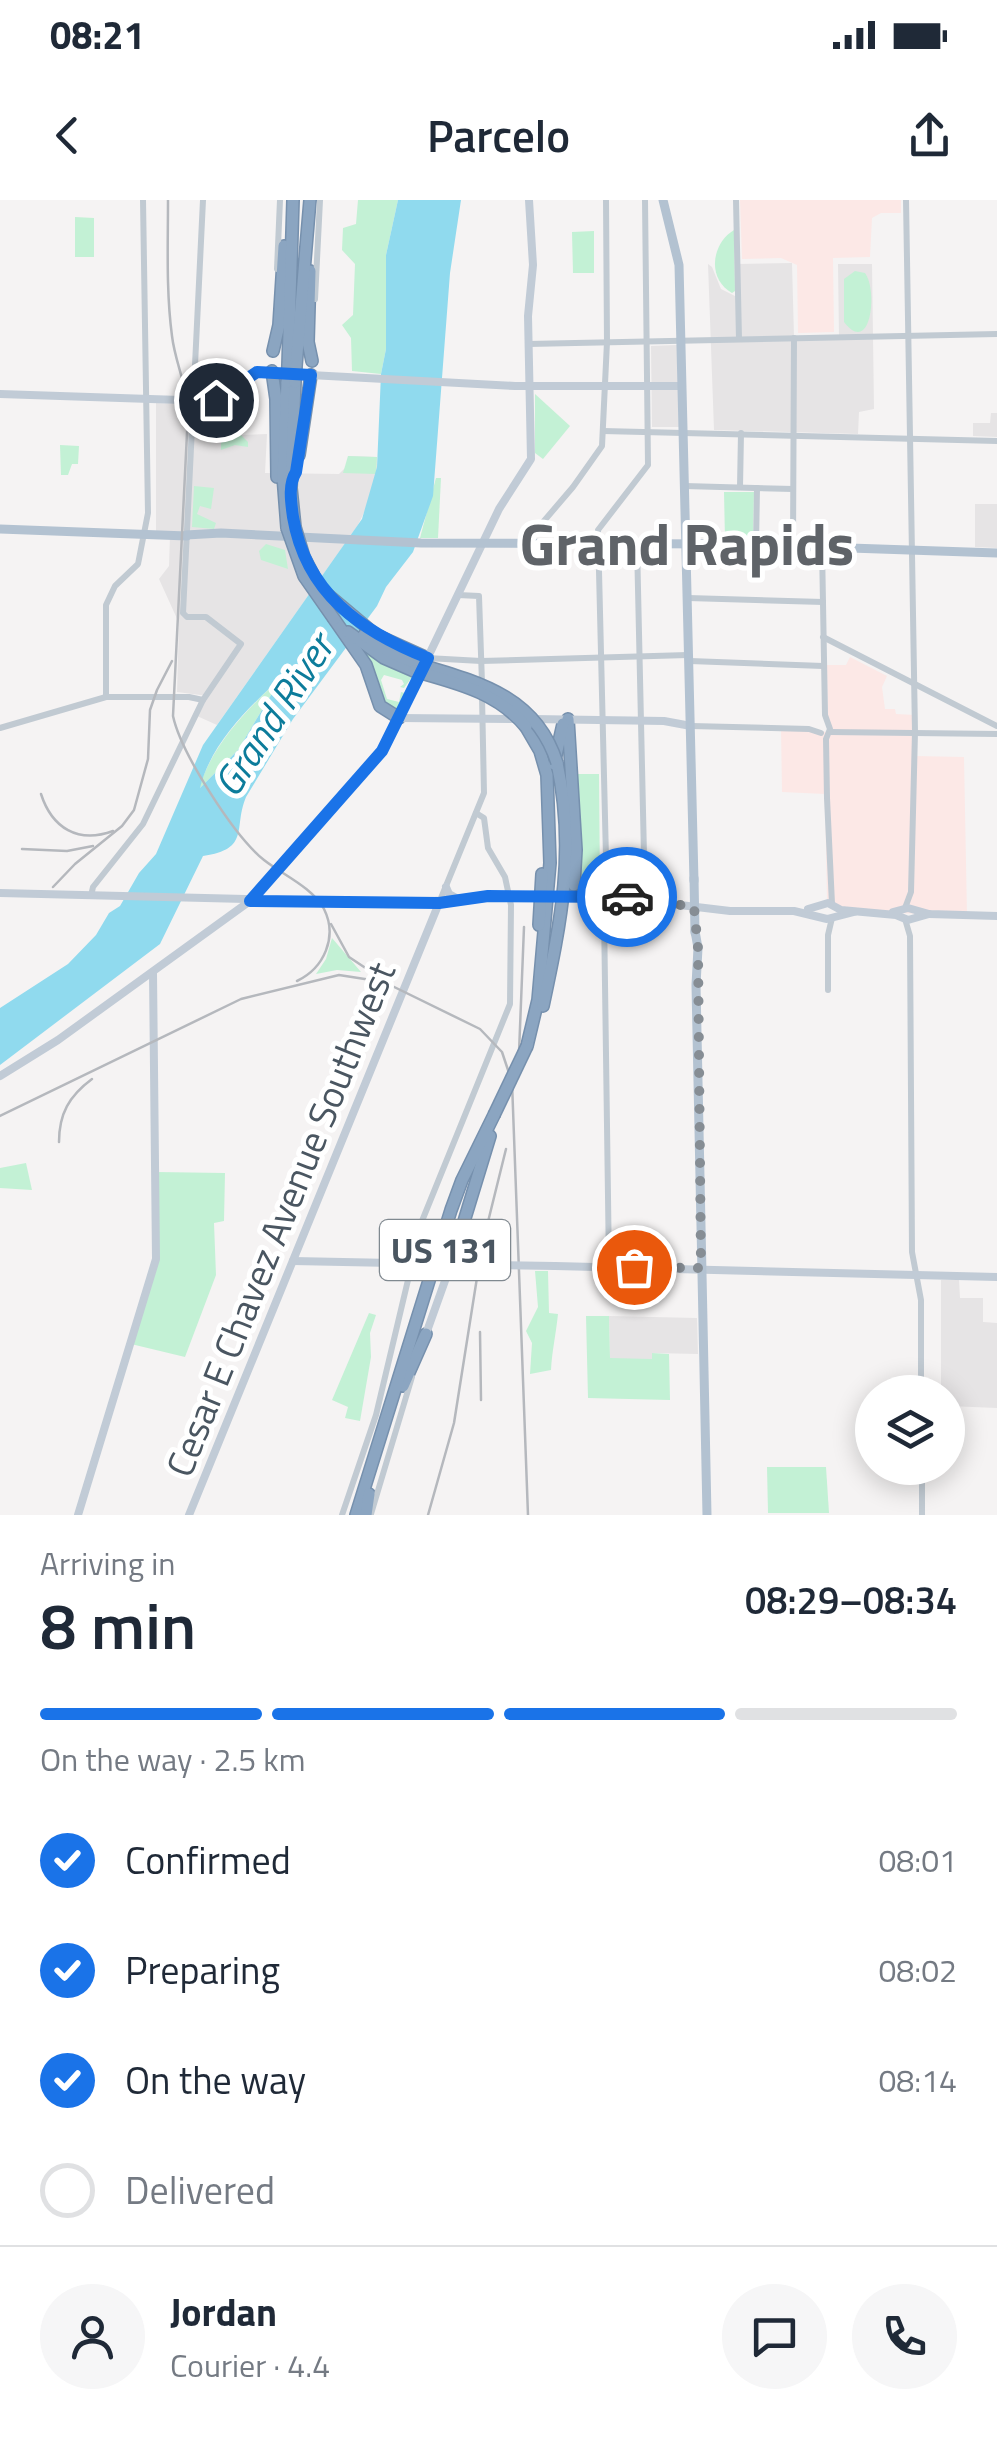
<!DOCTYPE html>
<html lang="en">
<head>
<meta charset="utf-8">
<style>
	body { margin:0; font-family:"Titillium Web",sans-serif; background:#f6f6f7; color:#1f2937; height:100vh; display:flex; flex-direction:column; font-size:38px; white-space:nowrap }
	* { box-sizing:border-box; margin:0 }
	p { font-size:32px; color:#747a83 }
	.icon { flex:none; width:55px; height:55px; fill:none; stroke:currentColor; stroke-width:2; stroke-linecap:round; stroke-linejoin:round }
	.map { position:relative; height:1315px; overflow:hidden }
	.details { display:flex; flex-direction:column; background:#fff; flex:1 }
	.details>* { flex:none }
	.fabs { position:absolute; left:855px; top:1175px; display:grid; gap:20px }
	.fabs a { display:grid; place-items:center; width:110px; height:110px; border-radius:50%; background:#fff; box-shadow:0 5px 25px #0003; font-size:50px }
	.pin { position:absolute; display:grid; place-items:center; width:85px; height:85px; color:#fff; margin:-42px; border:5px solid #fff; border-radius:50%; box-shadow:0 2px 10px #0007 }
	.courier { position:absolute; display:grid; place-items:center; width:100px; height:100px; margin:-50px; border:8px solid #1a73e8; border-radius:50%; background:#fff; color:#222; box-shadow:0 2px 12px #0007 }
	.summary em { font-style:normal; font-weight:600 }
	.summary div { display:flex; flex-direction:column-reverse }
	.summary { display:flex; align-items:center; justify-content:space-between; height:170px; padding:0 40px }
	h1 { font-size:65px; font-weight:600; line-height:75px }
	.bar { display:grid; grid-template-columns:repeat(4,1fr); gap:15px 10px; align-content:center; height:120px; padding:0 40px }
	.bar i { height:12px; border-radius:8px; background:#e0e1e3 }
	.bar .active { background:#1a73e8 }
	.bar p { grid-column:span 4 }
	.line { display:flex; align-items:center; gap:25px; padding:0 40px; border-top:2px solid #e0e1e3 }
	.line div { flex:1 }
	.round { display:grid; place-items:center; flex:none; width:105px; height:105px; border-radius:52px; background:#f6f6f7 }
	ol { padding:0 40px; list-style:none }
	li { display:flex; align-items:center; gap:30px; height:110px }
	li p { margin-inline-start:auto }
	li .icon { padding:10px; border-radius:50%; background:#1a73e8; color:#fff; stroke-width:4 }
	li:last-child { color:#747a83 }
	li i { width:55px; height:55px; border:5px solid #e0e1e3; border-radius:50% }
	.status { display:flex; justify-content:space-between; align-items:center; height:70px; padding:0 50px; background:#fff; direction:ltr }
	.status svg { height:28px; fill:currentColor }
	header { display:flex; justify-content:space-between; align-items:center; height:130px; padding:0 40px; background:#fff; font-size:45px; font-weight:600 }
	.map>svg:first-child { display:block }
	.education { fill:#e6e4e5 }
	.medical { fill:#fce8e6 }
	.green { fill:#c3f1d5 }
	.water { fill:#90daee; fill-rule:evenodd }
	.lines { fill:none; stroke-linecap:round; stroke-linejoin:round }
	.motorway-casing { stroke:#7690ad; stroke-width:14 }
	.tertiary { stroke:#c1cad2; stroke-width:6 }
	.secondary { stroke:#c1cbd6; stroke-width:8 }
	.primary { stroke:#b3c2d1; stroke-width:9 }
	.motorway { stroke:#8ba5c1; stroke-width:11 }
	.rail { stroke:#b5b8bd; stroke-width:2.5 }
	.motorway-bridge-casing { stroke:#7690ad; stroke-width:14; stroke-linecap:butt }
	.secondary-bridge { stroke:#c1cbd6; stroke-width:8 }
	.motorway-bridge { stroke:#8ba5c1; stroke-width:11 }
	.done { stroke:#868d94; stroke-width:10; stroke-dasharray:0 18 }
	.route { stroke:#1a73e8; stroke-width:12 }
	.labels { text-anchor:middle; dominant-baseline:central; stroke-width:10; stroke-linejoin:round; paint-order:stroke }
	.shield { fill:#fff; stroke:#808990; stroke-width:2.5 }
	.shield-label { font-size:35px; font-weight:bold; fill:#4a5661 }
	.street-label { font-size:38px; fill:#4a5661; stroke:#fff }
	.water-label { font-size:40px; font-style:italic; fill:#0c7c9b; stroke:#fff }
	.town-label { font-size:58px; font-weight:bold; fill:#5f6368; stroke:#fff }
</style>
</head>
<body>
<div class="status"><b>08:21</b><svg viewBox="0 0 49 12"><path d="M0 12V9h3v3zM5 12V6h3v6zM10 12V3h3v9zM15 12V0h3v12zM26 1h20v11H26zM47 4h2v5h-2z"/></svg></div>
<header><svg class="icon" aria-label="back" viewBox="0 0 24 24"><path d="M15 5l-7 7 7 7"/></svg>Parcelo<svg class="icon" aria-label="share" viewBox="0 0 24 24"><path d="M12 15V3M7 8l5-5 5 5M5 13v7h14v-7"/></svg></header>
<div class="map">
<svg width="997" height="1315" viewBox="0 0 997 1315">
	<rect width="100%" height="100%" fill="#f5f3f3"/>
	<g class="education">
		<polygon points="792,63 794,137 839,137 838,64 872,64 874,209 859,212 858,234 714,230 708,64 712,67 721,89 735,96 738,95 738,64"/>
		<polygon points="677,145 679,227 652,227 651,146"/>
		<polygon points="234,197 233,227 241,235 267,234 265,273 339,274 347,266 348,256 377,257 377,267 369,302 358,325 217,525 197,516 208,496 177,492 179,423 159,379 169,366 170,336 156,334 156,203 216,206"/>
		<polygon points="991,213 997,213 997,237 973,236 973,223 990,223"/>
		<polygon points="975,304 997,304 997,348 975,347"/>
		<polygon points="941,1080 959,1080 960,1098 983,1098 983,1122 997,1123 997,1208 948,1206 948,1192 941,1192"/>
		<polygon points="609,1116 697,1118 698,1154 653,1153 652,1159 610,1159"/>
	</g>
	<g class="medical">
		<polygon points="740,0 901,0 901,13 881,13 872,18 870,57 833,58 834,132 798,133 797,65 781,58 742,59"/>
		<polygon points="850,457 887,476 882,487 885,509 895,509 896,514 915,515 915,556 964,557 967,715 854,712 827,703 825,594 782,592 781,529 828,532 827,465 846,465"/>
	</g>
	<g class="green">
		<polygon points="358,0 398,0 386,55 386,149 381,174 352,171 351,138 342,125 353,115 355,64 342,50 343,28 356,24"/>
		<polygon points="75,17 94,18 94,57 75,57"/>
		<path d="M734,30l1,61 -3,2c-25,-14 -21,-49 2,-63z"/>
		<polygon points="594,31 594,73 573,73 572,32"/>
		<path d="M855,71l10,2c13,17 6,84 -21,49v-43z"/>
		<polygon points="235,193 235,229 248,242 248,247 235,245 221,250 221,243 230,235 231,212 226,209 198,210 198,205 220,202"/>
		<polygon points="535,194 570,226 543,259 535,253"/>
		<polygon points="60,245 79,246 78,264 72,264 68,275 61,275"/>
		<polygon points="348,256 377,257 376,274 343,273"/>
		<polygon points="436,278 441,278 438,338 420,338"/>
		<polygon points="194,286 214,288 211,309 200,306 197,314 216,323 214,329 192,327"/>
		<polygon points="724,292 754,292 753,341 725,340"/>
		<polygon points="266,344 285,350 288,369 261,360 259,351"/>
		<polygon points="362,451 412,477 404,488 400,487 404,484 402,480 384,475 381,480 387,499 399,502 401,492 405,493 396,511 388,510"/>
		<path d="M273,485l1,5 -36,60 -39,39c12,-42 44,-75 74,-104z"/>
		<polygon points="575,574 599,574 600,693 580,692 582,653"/>
		<polygon points="332,738 361,772 337,770 316,774 326,759"/>
		<polygon points="26,963 32,990 0,988 0,968"/>
		<polygon points="156,972 225,973 224,1021 214,1023 216,1075 185,1157 131,1144 156,1062"/>
		<path d="M535,1071h13l1,42 9,1c-2,20 -6,37 -7,56l-21,4 2,-31 -6,-12 12,-24z"/>
		<polygon points="369,1113 376,1115 370,1133 371,1157 360,1221 345,1218 348,1207 332,1200"/>
		<polygon points="586,1116 609,1116 610,1158 652,1159 652,1153 669,1154 670,1200 588,1198"/>
		<polygon points="767,1267 826,1267 829,1313 768,1313"/>
	</g>
	<path class="water" d="M398,0h63l-11,73 -17,223 -20,56 -27,35 -9,19 -84,113 -47,78c-13,31 5,52 -43,59l-43,88 -160,121v-57l68,-44 28,-29 13,-22 11,-7 19,-33 17,-19 47,-109 159,-226 15,-52 4,-93 5,-25v-94zM273,485l1,5 -36,60 -38,38c10,-41 43,-75 73,-103z"/>
	<g class="lines">
		<g class="motorway-casing">
			<g id="motorway">
				<polyline points="310,71 308,142 312,161"/>
				<polyline points="273,151 279,125 284,46"/>
				<polyline points="288,165 293,0"/>
				<polyline points="296,166 310,0"/>
				<polyline points="272,171 276,199 277,277"/>
				<polyline points="287,182 283,276 287,328"/>
				<polyline points="299,255 311,175"/>
				<polyline points="295,327 291,288 295,182"/>
				<polyline points="320,388 376,435 427,458"/>
				<polyline points="334,419 366,465 380,506 399,518"/>
				<polyline points="348,432 384,458 414,471"/>
				<polyline points="364,435 394,454 418,464"/>
				<polyline points="568,519 576,650 574,685"/>
				<polyline points="526,527 540,551 547,575 550,663 538,800 527,846"/>
				<polyline points="554,564 563,524"/>
				<polyline points="539,725 542,674"/>
				<path d="M543,806c18,-85 33,-156 14,-243"/>
				<polyline points="451,1064 490,936"/>
				<polyline points="425,1075 427,1058 417,1042 434,1040 440,1028"/>
				<polyline points="403,1186 426,1134"/>
				<polyline points="356,1315 451,1010 462,980 494,915"/>
				<polyline points="366,1315 369,1294"/>
			</g>
		</g>
		<g class="tertiary">
			<polyline points="736,0 739,139"/>
			<polyline points="277,69 280,0"/>
			<polyline points="315,99 320,0"/>
			<polyline points="528,144 997,134"/>
			<polyline points="603,231 997,241"/>
			<polyline points="685,286 793,289"/>
			<polyline points="740,287 741,233"/>
			<polyline points="526,342 573,287 602,246 607,142 606,0"/>
			<polyline points="637,344 645,700"/>
			<polyline points="756,345 757,288"/>
			<polyline points="793,346 794,138"/>
			<polyline points="822,347 825,515 830,529 826,539 827,598 832,704"/>
			<polyline points="458,395 479,396 482,483"/>
			<polyline points="688,398 823,402"/>
			<polyline points="823,437 997,526"/>
			<polyline points="427,458 481,461 688,455"/>
			<polyline points="690,461 823,466"/>
			<polyline points="106,497 106,405 115,386 138,364 148,313 143,0"/>
			<polyline points="691,526 809,529 821,533"/>
			<polyline points="0,528 106,497 189,497 203,500"/>
			<polyline points="830,532 997,534"/>
			<polyline points="91,696 93,687 143,624 203,500 241,444 206,417 187,417 183,413 203,0"/>
			<polyline points="439,703 484,593 482,496"/>
			<polyline points="905,708 911,692 915,532 906,0"/>
			<polyline points="905,719 910,736 912,1052 921,1100 921,1192"/>
			<polyline points="828,790 828,735 832,718"/>
			<polyline points="609,1067 604,713 606,658 598,330 648,265 645,0"/>
			<polyline points="922,1268 922,1315"/>
			<polyline points="371,1314 412,1177"/>
			<polyline points="342,1315 376,1215 422,1021 510,804 511,705 505,677 488,648 484,618 476,613"/>
		</g>
		<g class="secondary">
			<polyline points="310,175 515,186 682,186"/>
			<polyline points="0,194 210,201 228,195 257,173 291,173"/>
			<polyline points="427,459 499,309 531,259 528,116 533,65 529,0"/>
			<polyline points="399,518 519,519"/>
			<polyline points="533,519 664,521 691,526"/>
			<polyline points="446,687 449,694 458,699"/>
			<polyline points="0,693 406,703 505,696"/>
			<polyline points="613,697 730,711 794,711 827,719 854,712"/>
			<polyline points="808,709 828,703 841,710 896,715 908,720 929,714"/>
			<polyline points="893,712 908,708 929,714 997,716"/>
			<polyline points="0,876 58,840 250,701 384,548 421,471"/>
			<polyline points="293,1061 393,1063"/>
			<polyline points="386,1063 397,1045 417,1042"/>
			<polyline points="555,1066 997,1077"/>
			<polyline points="426,1134 451,1064"/>
			<polyline points="78,1315 156,1059 153,773"/>
			<polyline points="189,1315 439,703"/>
		</g>
		<g class="primary">
			<polyline points="663,0 679,65 694,681"/>
			<polyline points="0,329 187,336"/>
			<polyline points="186,335 221,333 421,343 729,344 997,353"/>
			<polyline points="694,678 695,733"/>
			<polyline points="695,731 698,748 696,785 707,1315"/>
		</g>
		<use href="#motorway" class="motorway"/>
		<g class="rail">
			<path d="M168,0c0,45 -2,91 4,136 3,26 15,49 16,77l-15,303c8,37 61,120 91,144 19,15 48,27 60,49 14,28 0,59 -27,72"/>
			<path d="M41,594c11,34 37,50 72,37"/>
			<polyline points="22,649 67,651 93,646"/>
			<polyline points="53,687 75,664 122,626 134,610 148,559 150,510 157,490 172,461"/>
			<polyline points="331,724 349,757 376,775"/>
			<polyline points="518,878 524,727"/>
			<polyline points="0,916 241,799 339,775 384,782 480,829 502,852 512,882 528,1315"/>
			<path d="M59,942c0,-28 10,-46 33,-63"/>
			<polyline points="480,1132 481,1200"/>
			<polyline points="428,1315 454,1223 482,1046 506,949"/>
		</g>
		<g class="motorway-bridge-casing">
			<g id="motorway-bridge">
				<polyline points="287,182 288,165"/>
				<polyline points="295,182 296,166"/>
				<polyline points="295,327 304,357 320,388"/>
				<polyline points="287,328 304,376 334,419"/>
				<path d="M418,464c60,18 118,32 139,99"/>
				<path d="M414,471c42,12 83,21 112,56"/>
				<polyline points="494,915 527,846"/>
			</g>
		</g>
		<g class="secondary-bridge">
			<polyline points="505,696 613,697"/>
			<polyline points="393,1063 555,1066"/>
		</g>
		<use href="#motorway-bridge" class="motorway-bridge"/>
	</g>
	<g class="lines">
		<polyline class="done" points="627,697 694,707 698,748 701,1068 634,1067"/>
		<path class="route" d="M216,200l41,-28 54,3 -15,97c-8,13 -5,30 -3,45 13,76 67,114 135,141l-46,93 -132,150 189,2 49,-7 139,1"/>
	</g>
	<g class="labels">
		<rect class="shield" x="380" y="1020" width="130" height="60" rx="8"/>
		<g class="shield-label">
			<text x="445" y="1050">US 131</text>
		</g>
		<g class="street-label">
			<text transform="translate(280 1019) rotate(-68)">Cesar E Chavez Avenue Southwest</text>
		</g>
		<g class="water-label">
			<text transform="translate(273 515) rotate(-57)">Grand River</text>
		</g>
		<g class="town-label">
			<text x="687" y="343">Grand Rapids</text>
		</g>
	</g>
</svg>
<div class="fabs">
<a><svg class="icon" aria-label="layers" viewBox="0 0 24 24"><path d="M12 4l9 5-9 5-9-5zM3 14l9 5 9-5"/></svg></a>
</div>
<div class="pin" style="left:634px;top:1067px;background:#ea580c"><svg class="icon" aria-label="bag" viewBox="0 0 24 24"><path d="M5 8h14l-1 12H6zM9 8a3 3 0 0 1 6 0"/></svg></div>
<div class="pin" style="left:216px;top:200px;background:#1f2937"><svg class="icon" aria-label="home" viewBox="0 0 24 24"><path d="M3 11l9-7 9 7M6 9v11h12V9"/></svg></div>
<div class="courier" style="left:627px;top:697px"><svg class="icon" aria-label="car" viewBox="0 0 24 24"><path d="M5 17H2v-5l4-1 3-4h7l3 4 3 1v5h-3M9 17h6M6 11h13"/><circle cx="7" cy="17" r="2"/><circle cx="17" cy="17" r="2"/></svg></div>
</div>
<section class="details">
<div class="summary"><div><h1>8 min</h1><p>Arriving in</p></div><em>08:29–08:34</em></div>
<div class="bar"><i class="active"></i><i class="active"></i><i class="active"></i><i></i><p>On the way · 2.5 km</p></div>
<ol>
<li><svg class="icon" aria-label="check" viewBox="0 0 24 24"><path d="M5 12l5 5 9-10"/></svg>Confirmed<p>08:01</p></li>
<li><svg class="icon" aria-label="check" viewBox="0 0 24 24"><path d="M5 12l5 5 9-10"/></svg>Preparing<p>08:02</p></li>
<li><svg class="icon" aria-label="check" viewBox="0 0 24 24"><path d="M5 12l5 5 9-10"/></svg>On the way<p>08:14</p></li>
<li><i></i>Delivered</li>
</ol>
<div class="line" style="height:180px"><a class="round"><svg class="icon" aria-label="person" viewBox="0 0 24 24"><circle cx="12" cy="8" r="4"/><path d="M4 21q1-7 8-7t8 7"/></svg></a><div><b>Jordan</b><p>Courier · 4.4</p></div><a class="round"><svg class="icon" aria-label="chat" viewBox="0 0 24 24"><path d="M4 5h16v11H9l-5 4z"/></svg></a><a class="round"><svg class="icon" aria-label="phone" viewBox="0 0 24 24"><path d="M5 4h4l2 5-3 2q2 4 5 5l2-3 5 2v4C11 20 4 13 5 4z"/></svg></a></div>
</section>
</body>
</html>
